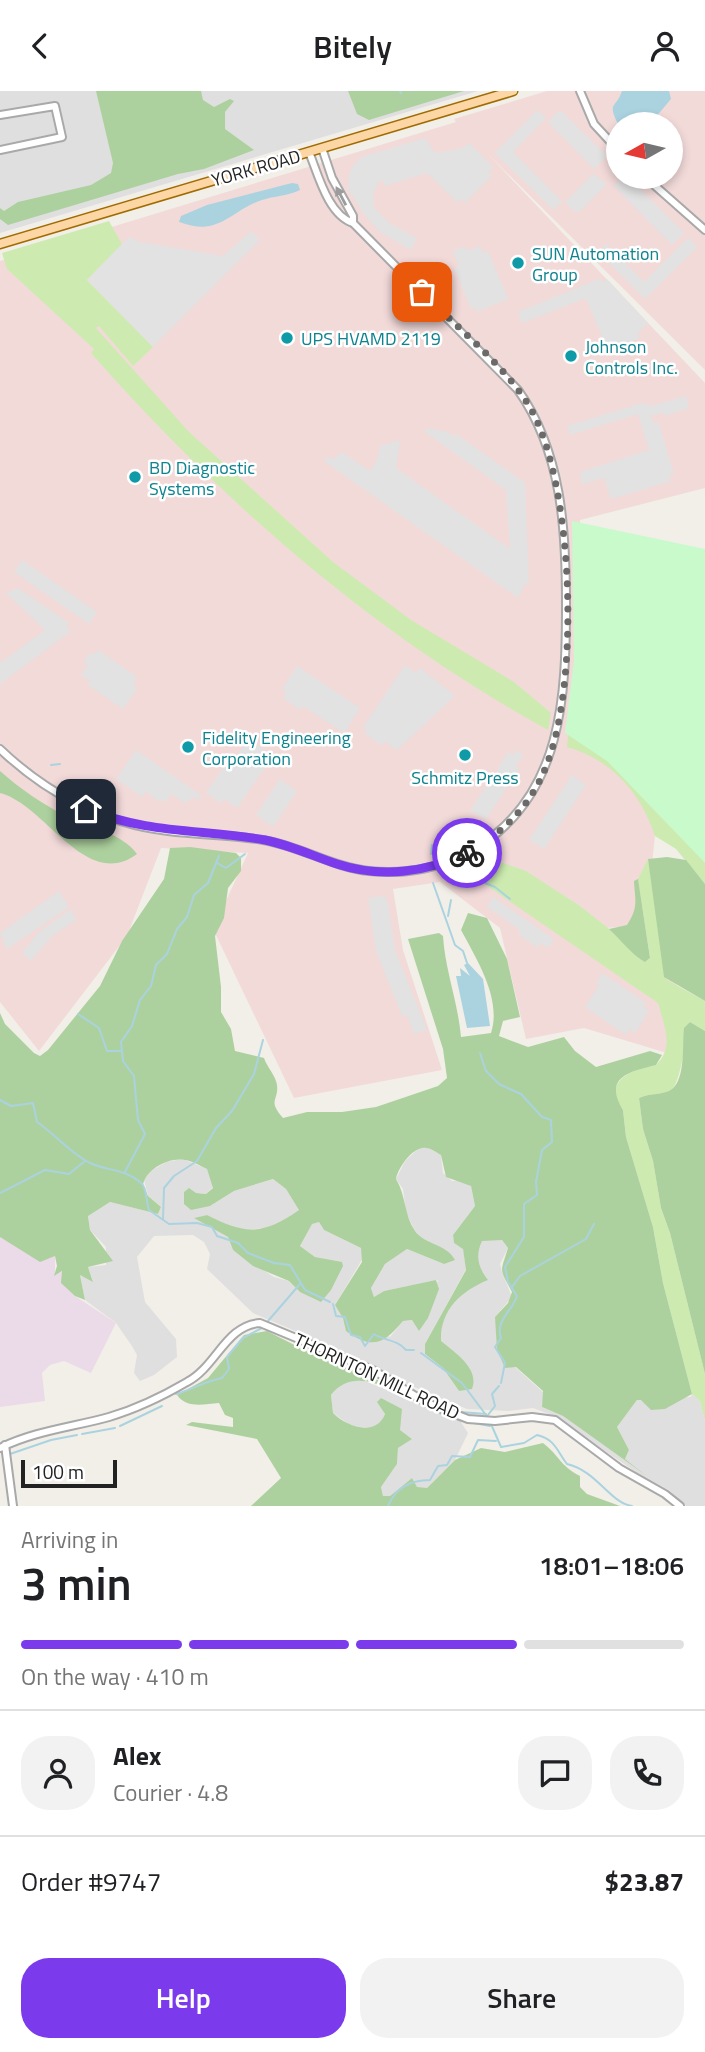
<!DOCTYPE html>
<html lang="en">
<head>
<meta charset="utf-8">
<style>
	body { margin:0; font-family:"Titillium Web",sans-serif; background:#f2f2f2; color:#202124; height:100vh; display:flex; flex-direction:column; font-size:26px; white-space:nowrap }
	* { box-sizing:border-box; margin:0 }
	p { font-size:23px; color:#757577 }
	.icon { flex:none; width:38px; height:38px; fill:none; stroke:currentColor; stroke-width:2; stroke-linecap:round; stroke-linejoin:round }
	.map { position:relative; height:1415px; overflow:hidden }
	.panel { display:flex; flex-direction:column; background:#fff; flex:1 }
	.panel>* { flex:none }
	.needle { width:46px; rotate:262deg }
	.controls { position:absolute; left:606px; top:21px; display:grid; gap:14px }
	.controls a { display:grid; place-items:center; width:77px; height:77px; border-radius:50%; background:#fff; box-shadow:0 4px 10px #0003; font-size:35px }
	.scale { position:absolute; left:21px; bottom:18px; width:96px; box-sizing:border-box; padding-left:7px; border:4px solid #222; border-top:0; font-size:19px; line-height:24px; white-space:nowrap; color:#222; -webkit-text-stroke:5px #fff; paint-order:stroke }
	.pin { position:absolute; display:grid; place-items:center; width:60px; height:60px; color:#fff; margin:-30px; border-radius:14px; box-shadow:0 4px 10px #0006 }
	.courier { position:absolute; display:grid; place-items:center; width:70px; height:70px; margin:-35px; border:5px solid #7c3aed; border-radius:50%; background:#fff; color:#222; box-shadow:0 2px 9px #0007 }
	.head em { font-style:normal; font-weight:600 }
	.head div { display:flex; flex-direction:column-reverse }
	.head { display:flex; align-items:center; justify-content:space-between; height:119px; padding:0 21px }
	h1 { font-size:46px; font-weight:600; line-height:52px }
	.bar { display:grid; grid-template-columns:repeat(4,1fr); gap:10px 7px; align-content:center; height:84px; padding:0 21px }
	.bar i { height:9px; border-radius:5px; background:#e0e0e0 }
	.bar .current { background:#7c3aed }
	.bar p { grid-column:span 4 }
	.line { display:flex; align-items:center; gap:18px; padding:0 21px; border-top:2px solid #e0e0e0 }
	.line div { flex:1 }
	.round { display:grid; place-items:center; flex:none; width:74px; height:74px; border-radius:28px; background:#f2f2f2 }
	.primary-button { display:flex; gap:14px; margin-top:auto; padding:14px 21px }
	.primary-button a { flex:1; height:80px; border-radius:28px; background:#7c3aed; color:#fff; font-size:28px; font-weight:600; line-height:80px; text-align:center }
	.primary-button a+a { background:#f2f2f2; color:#202124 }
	header { display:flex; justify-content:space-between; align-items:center; height:91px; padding:0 21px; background:#fff; font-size:32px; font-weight:600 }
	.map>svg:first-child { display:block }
	.residential { fill:#e0dfdf }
	.commercial { fill:#f2dad9; fill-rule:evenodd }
	.industrial { fill:#ebdbe8 }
	.grass { fill:#cdebb0 }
	.forest { fill:#add19e }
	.park { fill:#c8facc }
	.parking { fill:#e2e2e2 }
	.water { fill:#aad3df }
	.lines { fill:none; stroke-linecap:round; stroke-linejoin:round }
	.stream { stroke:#aad3df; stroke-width:2 }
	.minor-casing { stroke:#a9a9a9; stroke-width:10 }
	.major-casing { stroke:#a06b00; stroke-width:11 }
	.minor { stroke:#fff; stroke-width:6 }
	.major { stroke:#fcd6a4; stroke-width:8 }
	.oneway { fill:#9c9c9c }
	.done { stroke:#6b6a68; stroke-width:7; stroke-dasharray:0 12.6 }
	.route { stroke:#7c3aed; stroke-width:9 }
	.culture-dot { fill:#0f9aa8; stroke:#fff; stroke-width:2.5 }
	.labels { text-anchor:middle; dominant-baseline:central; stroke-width:5; stroke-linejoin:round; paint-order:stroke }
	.street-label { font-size:18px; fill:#222; stroke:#fff }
	.culture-label { font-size:18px; fill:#0d838f; stroke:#fff; text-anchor:start }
</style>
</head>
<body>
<header><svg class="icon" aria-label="back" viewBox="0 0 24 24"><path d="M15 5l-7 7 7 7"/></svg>Bitely<svg class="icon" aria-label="person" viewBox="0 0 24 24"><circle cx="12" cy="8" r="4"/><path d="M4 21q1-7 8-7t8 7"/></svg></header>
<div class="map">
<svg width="705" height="1415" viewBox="0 0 705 1415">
	<rect width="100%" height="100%" fill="#f2efe9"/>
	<g class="residential">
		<polygon points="0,0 478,0 0,142"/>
		<polygon points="427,1056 441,1064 443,1082 452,1090 463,1089 471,1095 475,1115 453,1144 454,1152 463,1157 466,1178 425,1253 425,1263 443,1277 459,1300 463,1269 440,1250 443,1228 452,1212 468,1197 487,1189 478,1174 478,1158 482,1149 502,1149 508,1157 500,1173 502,1181 512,1206 495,1226 515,1276 545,1303 542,1316 563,1325 645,1383 625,1368 629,1359 617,1336 637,1309 691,1306 692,1303 700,1310 705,1330 705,1415 686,1415 669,1399 639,1383 552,1324 533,1317 509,1320 467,1318 311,1253 312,1247 253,1222 207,1178 210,1163 204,1151 193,1144 154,1145 137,1166 145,1211 176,1248 177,1266 154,1284 140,1290 134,1282 137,1264 132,1255 116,1232 85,1209 80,1184 93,1190 88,1176 106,1174 106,1156 90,1139 88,1124 110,1111 158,1123 161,1116 148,1105 144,1089 151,1080 166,1071 183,1068 207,1078 214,1095 206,1103 196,1102 210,1115 234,1100 273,1088 286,1098 300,1119 272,1137 236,1139 207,1124 195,1127 228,1146 233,1159 274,1186 289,1190 300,1201 340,1173 315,1166 300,1155 312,1132 319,1131 324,1139 361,1157 363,1167 335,1214 390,1246 403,1230 412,1229 419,1239 438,1189 384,1200 374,1206 371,1197 385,1173 407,1158 444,1173 415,1140 406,1121 403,1098 396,1088 405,1070 419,1057"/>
		<polygon points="362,1289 459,1328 468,1342 455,1369 427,1397 417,1397 412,1387 390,1405 383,1405 381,1396 397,1373 398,1357 411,1347 403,1343 378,1311 385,1323 381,1332 372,1337 351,1335 333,1322 331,1304 337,1296 348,1290"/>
	</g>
	<path class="commercial" d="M547,0h158v279l-218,-217 218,230v105l-125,32 5,202 74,76 -10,94 -17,34 -26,2 88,71 -27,54 -83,-25 -58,11 -26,-111 -60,-46 -47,7 10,61 39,120 -148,28 -81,-169 35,-76 -87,-5 -34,88 -88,115 -39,-49v-741l456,-139 -2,-3zM618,33h52v53h-52z"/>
	<polygon class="industrial" points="0,1146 55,1164 55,1184 63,1180 75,1205 116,1232 91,1282 64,1270 50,1274 42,1282 45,1310 0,1316"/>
	<g class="grass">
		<path d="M109,130l13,23 -35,36 66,67 -20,19 -34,-40 -3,2 93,104 144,130 78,58 103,62 37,31 -3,17c-173,-95 -326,-228 -457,-377l3,-4 -87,-80 -5,-16z"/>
		<path d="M569,632l136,125v36l-29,-35 -21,-13c-14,-43 -43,-76 -88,-89z"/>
		<path d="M489,767l37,13 54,35 46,36 11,15 8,5 5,-4 -12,-79 10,-20 19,121 38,21v30l-15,-9c-4,14 -9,59 -18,67 -8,6 -23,4 -33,9l4,31 10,32 8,47 9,25 35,141v47l-5,-20 -8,-7 -29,-111 -10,-56 -27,-90 -3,-27 -9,-13c1,-24 23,-27 42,-32 19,-18 8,-39 2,-62l-194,-133z"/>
	</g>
	<g class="forest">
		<polygon points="96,0 201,0 203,9 214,16 230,8 234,10 225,21 225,38 254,59 204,78 178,83 8,134 0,128 0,117 4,120 18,111 91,94 111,82 113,72"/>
		<polygon points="348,0 464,0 369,29 357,23"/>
		<path d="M0,680c20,18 43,33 67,46 24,12 54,15 70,37 -51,38 -92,-50 -137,-61z"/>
		<path d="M190,756l46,6 5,5v13l-13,17 -4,30 -9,18 6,51v25l10,17 4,22 29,7c3,9 12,18 13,27 2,16 -10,15 6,33l24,-6h35l34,-5 62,-21 9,-8 -4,-29 -35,-110 31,-6 4,3c2,34 15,66 18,101l30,-4c11,-34 -14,-73 -30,-103l7,-17 19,5 20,41 13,58 -17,4 -4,15 29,11 36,-10 11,14 21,16 54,-16 12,4 -6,10c-27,7 -53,12 -33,45l3,27 27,90 10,56 29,111 -27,15 -14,1 -10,-10h-4l-20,27 12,23 -4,9 22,17 -84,-60 -21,-9 1,-16 -27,-24 -11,1 -8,-18 -2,-33 13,-14 4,-11c-13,-25 -12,-18 -4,-44l-6,-8 -20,1c-7,15 -4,26 6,39 -27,11 -48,30 -47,61 13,11 39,27 31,48l-13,2 -16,-23 -18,-14v-10l41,-74 -3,-21 -9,-6 -1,-8 22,-29 -4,-20 -25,-9 -5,-22c-4,-2 -10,-7 -15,-7 -13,-2 -28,20 -30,31 10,16 8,36 19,52 10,14 32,13 40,29l-11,4 -37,-15 -22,15 -14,24 3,9 10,-6 52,-11 3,9 -11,29 -9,13 -7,-11 -9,1c-19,23 -31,29 -57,10l-3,-13 -8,-13 27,-43 -1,-14 -37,-18 -5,-8 -7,2 -12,22 15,11 27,5 1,4 -12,24 -10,12 -21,-10 -11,-11 -36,-15 -20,-16 -5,-13 -34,-19 13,-3c39,20 56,20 92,-5l-13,-21 -13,-10 -39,12 -24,15 -19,4 -7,-6v-12l5,-4 7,5 10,1 7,-6 -6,-19c-7,-3 -14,-8 -22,-9 -16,-3 -39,9 -42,25l5,11 13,11 -3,7 -48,-12 -22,14 2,14 23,31 -25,6 5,15 -13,-7 5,25 -10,-4 -14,-13 1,-12 -8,5 3,-10 -2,-10 -15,6 -40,-25v-224l5,11 29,29 6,3 8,-6 52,-64 22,-45 42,-62 6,-31z"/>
		<polygon points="667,766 686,769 705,793 705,910 664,886 648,768"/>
		<path d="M638,788l12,79 -5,4c-12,-6 -25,-23 -36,-33l18,-4c12,-18 8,-24 7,-44z"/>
		<path d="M690,931l15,9v343l-35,-141 -9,-25 -8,-47 -10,-32 -4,-31c10,-5 25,-3 33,-9 14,-11 10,-45 12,-61z"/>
		<path d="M267,1240l51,26 63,24 35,21c-26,-12 -62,-37 -85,-7l2,18c14,14 43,24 52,1l-8,-12 4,-4 21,11 -2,21 12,9 -14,9 -1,16 -16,23 2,9h7l22,-18 5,9 10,1 28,-28 26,-12 24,4 38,-9c17,13 16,22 37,33v11l7,7 33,12h-369l30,-28 -24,-39 -71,-14 6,-3 41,5v-9l-8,-3 -6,-12c-15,1 -32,6 -42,-8l31,-17 36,-43z"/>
	</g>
	<polygon class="park" points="572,430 705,458 705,772 607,670 565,642 574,570"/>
	<g class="parking">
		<polygon points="537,19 546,27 513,61 562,110 553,119 495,62"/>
		<polygon points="560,19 607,65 594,78 548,31"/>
		<polygon points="425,47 435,62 463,57 469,52 493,76 488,81 492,85 465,112 462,108 457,111 427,82 384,95 383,89 378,92 373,103 374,116 389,132 417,147 411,159 380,141 364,123 348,98 349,84 353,74 362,66"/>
		<polygon points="593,83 607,93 579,121 574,120 565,111"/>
		<polygon points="623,86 628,86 684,142 672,154 614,95"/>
		<polygon points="251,140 260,149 153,256 87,189 129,146 140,151 223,165"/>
		<polygon points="688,147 697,156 645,208 598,161 606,153 644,191"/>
		<polygon points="465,155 467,160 480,155 483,162 488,160 508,208 477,221 475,216 471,218 454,177 459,175 453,160"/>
		<polygon points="601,187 603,192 607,188 648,232 638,242 640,247 608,260 586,207 522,232 518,221"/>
		<polygon points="686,305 689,317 664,325 663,321 651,325 653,332 658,330 674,383 669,384 671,390 611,408 604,387 582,393 580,381 649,359 638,323 570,344 567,335 642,312 651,315"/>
		<polygon points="427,337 448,341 453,346 456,343 525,392 529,493 524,494 518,507 324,370 327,365 332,369 342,361 370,380 377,369 380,355 400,349 396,377 510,458 506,399 425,341"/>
		<polygon points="22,469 97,521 89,533 14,481"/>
		<polygon points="18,497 69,532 66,536 71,540 0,593 0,572 45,539 6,502"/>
		<polygon points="98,559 137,586 134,590 136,599 123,618 88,594 90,590 81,584 88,574 84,571 90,561 94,564"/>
		<polygon points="405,574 416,582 420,577 455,605 397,659 385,651 381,654 365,643 367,639 363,636"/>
		<polygon points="297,575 360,617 344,642 303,615 300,619 283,607 286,601 282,598"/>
		<polygon points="248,648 273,665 237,717 224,708 221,712 206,702 232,664 236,666"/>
		<polygon points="136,659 202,705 199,709 195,706 185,712 171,703 166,710 158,710 146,701 142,706 116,688"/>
		<polygon points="516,659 523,664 516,675 519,678 486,728 470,720 488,692 492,694 500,682 497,679 508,661 513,664"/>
		<polygon points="572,684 586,694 544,758 529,749"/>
		<polygon points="280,688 297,700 273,736 256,724"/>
		<polygon points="59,800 69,816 7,858 0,842"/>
		<polygon points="381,805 387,807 395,859 427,939 414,943 407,924 402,925 376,860 368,807"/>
		<polygon points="493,806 554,848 548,857 541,852 538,857 518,843 520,839 487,816"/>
		<polygon points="71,818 76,829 52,845 31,870 22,862 40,840"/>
		<polygon points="602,882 646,912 644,916 649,920 635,942 630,938 626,944 585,916 599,894 596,892"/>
	</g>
	<g class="water">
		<path d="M622,0h47l2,8 -21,25h-32c-11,-23 -2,-15 4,-33z"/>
		<path d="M292,92l6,1 2,6c-12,6 -26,6 -38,10 -34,12 -42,37 -83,22l2,-6 26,-11z"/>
		<polygon points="468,872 483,888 490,935 467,937 456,885 461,885 460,877 470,885 464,874"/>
	</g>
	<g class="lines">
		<g class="stream">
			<polyline points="400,0 401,2"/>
			<polyline points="51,674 60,673"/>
			<polyline points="495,762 470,786 495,796 510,808"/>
			<polyline points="431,763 432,754"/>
			<polyline points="217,772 226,777 245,763"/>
			<polyline points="433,792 455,854 463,860 467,872"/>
			<polyline points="448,825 451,809"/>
			<polyline points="78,923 99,937 107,960 121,960"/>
			<path d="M480,962l6,18 13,13 22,10 21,23 9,3 1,22 -10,8 -6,32 1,13 -13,9v33l-19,30 3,15 9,14c-5,16 -22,24 -16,42l-6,9 10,16 -4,20"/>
			<path d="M0,1009l11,6 22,-3 4,19c18,12 34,32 53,41 17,8 37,6 52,21 5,5 4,18 7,26l20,14 28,-1 15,4 5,9 21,7 10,10 26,10 16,2 15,25 25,12"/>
			<polyline points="125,1081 145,1043 138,1029 134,985 123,970 121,951 132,935 140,909 151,895 156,874 167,863 177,838 187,826 194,804 208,792 219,765"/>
			<polyline points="0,1102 45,1079 69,1083 85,1070"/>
			<polyline points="163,1128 164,1097 174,1085 197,1070 216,1037 232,1020 254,983 263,949"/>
			<polyline points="512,1196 520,1185 586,1148 594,1133"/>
			<path d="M333,1213l3,12 9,1 6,18 9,2 5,9 9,-12c10,7 23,5 32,16h8"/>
			<polyline points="268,1230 300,1193"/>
			<polyline points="421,1262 462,1292 489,1328"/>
			<path d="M176,1303c17,-5 30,-13 46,-16l7,-9 -2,-12 16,-19 21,-11"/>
			<polyline points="428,1316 450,1327"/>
			<polyline points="460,1321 486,1323"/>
			<polyline points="488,1324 495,1315 492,1303 499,1295"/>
			<polyline points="458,1329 490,1335"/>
			<path d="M491,1333l10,23 23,-4 13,-8c18,4 20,16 30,29 30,7 43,39 65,42"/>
			<polyline points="120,1335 162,1315"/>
			<polyline points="82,1343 115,1337"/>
			<polyline points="10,1363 51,1349 77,1344"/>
			<path d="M388,1415c8,-19 23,-26 42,-26l8,-14 9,-1 5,-9 18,1 8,-17 18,1"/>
		</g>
		<g class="minor-casing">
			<g id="minor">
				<polyline points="580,0 594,33 618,59"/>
				<polyline points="0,24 55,15 62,46 0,59"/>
				<path d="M309,61c9,22 19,63 44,71v-7l-21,-38 -10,-30"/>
				<polyline points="645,86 705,139"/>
				<path d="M0,658c46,44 104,75 168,82 31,4 64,4 95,9 37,6 69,27 106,31 37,4 75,-3 107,-23 87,-53 90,-153 90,-244 0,-74 -4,-152 -48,-214l-165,-167"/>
				<polyline points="5,1354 13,1415"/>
				<path d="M0,1357c34,-17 73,-21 109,-31 27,-8 54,-21 78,-35 29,-15 39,-57 73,-59l113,47 54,33 41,16 27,2 37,-4 23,3 64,48 46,26 15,12"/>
			</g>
		</g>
		<g class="major-casing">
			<polyline id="major" points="0,153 513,0"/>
		</g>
		<use href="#minor" class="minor"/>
		<use href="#major" class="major"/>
	</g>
	<defs><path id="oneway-solid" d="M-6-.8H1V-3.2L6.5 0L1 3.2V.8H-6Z" transform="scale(1.75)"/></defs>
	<use class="oneway" href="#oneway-solid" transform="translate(341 105) rotate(-118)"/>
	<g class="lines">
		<path class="done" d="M422,201c35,36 88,77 111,121 41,79 47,274 12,356 -15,37 -43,65 -78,84"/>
		<path class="route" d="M86,718c62,25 116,20 179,31 25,5 48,16 72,24 43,14 89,9 130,-11"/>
	</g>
	<g class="culture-dot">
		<circle cx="518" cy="172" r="7"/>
		<circle cx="287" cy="247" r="7"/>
		<circle cx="571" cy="265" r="7"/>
		<circle cx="135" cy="386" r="7"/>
		<circle cx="188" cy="656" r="7"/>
		<circle cx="465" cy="664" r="7"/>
	</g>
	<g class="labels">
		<g class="street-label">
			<text transform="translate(256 77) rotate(-16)">YORK ROAD</text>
			<text transform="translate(377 1285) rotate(25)">THORNTON MILL ROAD</text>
		</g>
		<g class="culture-label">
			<text x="532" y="162">SUN Automation<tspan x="532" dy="21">Group</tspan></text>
			<text x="301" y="247">UPS HVAMD 2119</text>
			<text x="585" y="255">Johnson<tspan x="585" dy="21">Controls Inc.</tspan></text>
			<text x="149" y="376">BD Diagnostic<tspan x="149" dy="21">Systems</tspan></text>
			<text x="202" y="646">Fidelity Engineering<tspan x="202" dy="21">Corporation</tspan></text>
			<text x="465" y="686" text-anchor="middle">Schmitz Press</text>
		</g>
	</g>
</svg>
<div class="controls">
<a><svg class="needle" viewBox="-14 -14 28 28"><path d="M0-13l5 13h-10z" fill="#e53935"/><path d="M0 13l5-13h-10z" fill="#757577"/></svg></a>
</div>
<div class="scale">100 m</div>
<div class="pin" style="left:422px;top:201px;background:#ea580c"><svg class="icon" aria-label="bag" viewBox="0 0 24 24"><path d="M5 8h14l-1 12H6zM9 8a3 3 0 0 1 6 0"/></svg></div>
<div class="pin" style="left:86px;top:718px;background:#1f2937"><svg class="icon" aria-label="home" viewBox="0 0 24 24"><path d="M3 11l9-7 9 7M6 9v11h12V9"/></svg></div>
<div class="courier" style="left:467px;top:762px"><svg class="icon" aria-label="bike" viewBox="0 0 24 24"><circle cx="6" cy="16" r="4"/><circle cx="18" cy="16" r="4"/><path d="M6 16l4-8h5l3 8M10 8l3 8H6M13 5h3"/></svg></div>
</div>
<section class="panel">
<div class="head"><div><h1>3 min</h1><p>Arriving in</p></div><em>18:01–18:06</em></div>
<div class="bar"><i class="current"></i><i class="current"></i><i class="current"></i><i></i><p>On the way · 410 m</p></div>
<div class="line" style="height:126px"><a class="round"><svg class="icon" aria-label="person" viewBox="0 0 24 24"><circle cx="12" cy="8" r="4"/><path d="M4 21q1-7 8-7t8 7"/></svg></a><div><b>Alex</b><p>Courier · 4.8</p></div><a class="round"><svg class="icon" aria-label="chat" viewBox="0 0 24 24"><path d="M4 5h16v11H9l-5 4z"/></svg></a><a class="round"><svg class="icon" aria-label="phone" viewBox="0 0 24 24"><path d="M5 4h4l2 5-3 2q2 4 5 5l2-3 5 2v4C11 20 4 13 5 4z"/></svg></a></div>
<div class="line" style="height:91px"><div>Order #9747</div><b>$23.87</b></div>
<div class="primary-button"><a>Help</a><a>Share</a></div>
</section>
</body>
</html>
